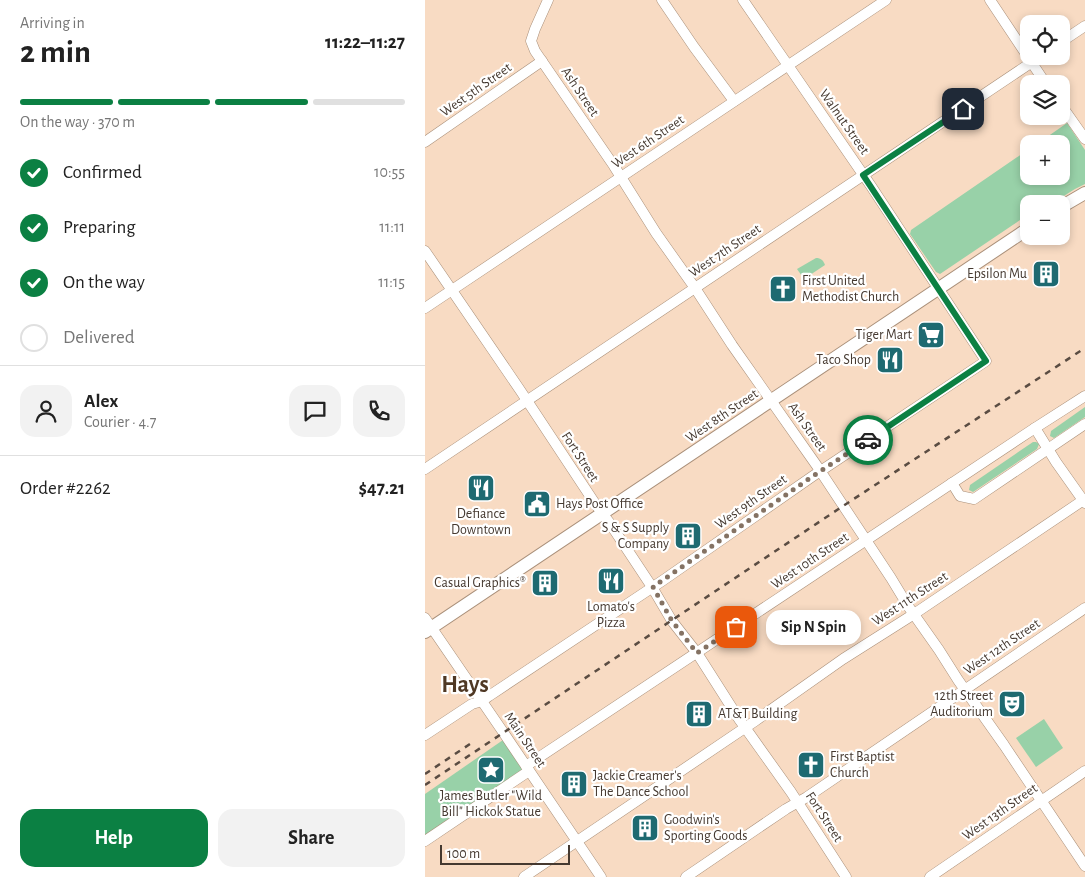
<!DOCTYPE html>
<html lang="en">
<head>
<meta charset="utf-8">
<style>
	body { margin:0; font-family:"Alegreya Sans",sans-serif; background:#f2f2f2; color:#222; height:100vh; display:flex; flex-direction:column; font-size:19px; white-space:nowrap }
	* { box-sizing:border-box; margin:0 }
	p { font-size:16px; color:#767676 }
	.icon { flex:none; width:28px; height:28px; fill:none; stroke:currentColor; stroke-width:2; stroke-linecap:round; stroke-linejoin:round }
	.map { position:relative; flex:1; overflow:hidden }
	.drawer { display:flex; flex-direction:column; background:#fff; width:425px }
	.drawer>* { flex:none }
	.fabs { position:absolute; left:595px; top:15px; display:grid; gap:10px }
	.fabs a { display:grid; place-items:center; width:50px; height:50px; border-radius:10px; background:#fff; box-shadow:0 2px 8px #0003; font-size:25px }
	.scale { position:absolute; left:15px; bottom:12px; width:130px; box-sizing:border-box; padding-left:5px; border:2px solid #453930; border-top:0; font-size:14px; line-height:18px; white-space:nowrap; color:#453930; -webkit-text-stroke:4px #fff; paint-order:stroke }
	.pin { position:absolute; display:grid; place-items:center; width:42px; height:42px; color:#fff; margin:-21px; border-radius:10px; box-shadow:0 2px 8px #0006 }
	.courier { position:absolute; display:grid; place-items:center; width:50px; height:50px; margin:-25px; border:4px solid #0b8043; border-radius:50%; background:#fff; color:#222; box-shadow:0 1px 6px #0007 }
	.bubble { position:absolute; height:35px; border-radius:15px; background:#fff; box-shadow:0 2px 8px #0003; font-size:16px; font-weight:600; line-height:35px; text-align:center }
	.summary em { font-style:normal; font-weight:600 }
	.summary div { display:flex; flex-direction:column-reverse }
	.summary { display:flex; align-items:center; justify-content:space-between; height:85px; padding:0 20px }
	h1 { font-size:32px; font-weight:600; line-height:38px }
	.bar { display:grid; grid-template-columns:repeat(4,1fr); gap:8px 5px; align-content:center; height:60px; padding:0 20px }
	.bar i { height:6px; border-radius:4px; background:#e0e0e0 }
	.bar .current { background:#0b8043 }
	.bar p { grid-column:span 4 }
	.line { display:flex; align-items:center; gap:12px; padding:0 20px; border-top:1px solid #e0e0e0 }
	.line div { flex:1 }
	.round { display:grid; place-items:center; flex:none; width:52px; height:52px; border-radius:15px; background:#f2f2f2 }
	ol { padding:0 20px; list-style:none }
	li { display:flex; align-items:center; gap:15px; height:55px }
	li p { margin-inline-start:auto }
	li .icon { padding:5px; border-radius:50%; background:#0b8043; color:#fff; stroke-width:4 }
	li:last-child { color:#767676 }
	li i { width:28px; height:28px; border:2px solid #e0e0e0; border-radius:50% }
	.primary-button { display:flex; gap:10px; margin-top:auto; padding:10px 20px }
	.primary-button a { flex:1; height:58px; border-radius:15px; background:#0b8043; color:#fff; font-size:20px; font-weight:600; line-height:58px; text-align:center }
	.primary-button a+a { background:#f2f2f2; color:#222 }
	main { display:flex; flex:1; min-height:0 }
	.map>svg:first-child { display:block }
	.green { fill:#98d1a8 }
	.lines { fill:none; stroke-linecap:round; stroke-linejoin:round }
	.minor-casing { stroke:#aa907a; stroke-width:11 }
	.major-casing { stroke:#aa907a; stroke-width:14 }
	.minor { stroke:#fff; stroke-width:10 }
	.major { stroke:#fff; stroke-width:12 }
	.rail { stroke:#5a4c42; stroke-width:2.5; stroke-dasharray:6 6; stroke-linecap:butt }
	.done { stroke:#847263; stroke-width:5; stroke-dasharray:0 9 }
	.route { stroke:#0b8043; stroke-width:6 }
	.labels { text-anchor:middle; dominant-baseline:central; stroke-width:4.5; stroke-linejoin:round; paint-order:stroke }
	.street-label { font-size:14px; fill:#453930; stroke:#fff }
	.poi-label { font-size:14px; fill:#453930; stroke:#fff; text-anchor:end }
	.town-label { font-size:24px; font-weight:bold; fill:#4f3824; stroke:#fff }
</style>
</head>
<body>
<main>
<section class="drawer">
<div class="summary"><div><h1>2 min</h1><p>Arriving in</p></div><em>11:22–11:27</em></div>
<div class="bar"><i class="current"></i><i class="current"></i><i class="current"></i><i></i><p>On the way · 370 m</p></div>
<ol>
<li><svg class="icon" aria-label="check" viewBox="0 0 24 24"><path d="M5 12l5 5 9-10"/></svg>Confirmed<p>10:55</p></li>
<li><svg class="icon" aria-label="check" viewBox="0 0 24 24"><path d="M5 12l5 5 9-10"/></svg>Preparing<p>11:11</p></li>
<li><svg class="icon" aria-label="check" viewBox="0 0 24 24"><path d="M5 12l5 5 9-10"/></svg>On the way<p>11:15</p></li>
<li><i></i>Delivered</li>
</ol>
<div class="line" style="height:90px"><a class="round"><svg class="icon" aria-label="person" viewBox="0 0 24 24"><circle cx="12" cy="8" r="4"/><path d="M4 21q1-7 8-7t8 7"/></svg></a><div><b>Alex</b><p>Courier · 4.7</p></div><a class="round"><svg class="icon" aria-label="chat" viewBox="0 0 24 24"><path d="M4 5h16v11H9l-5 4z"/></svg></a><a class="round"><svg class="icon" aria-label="phone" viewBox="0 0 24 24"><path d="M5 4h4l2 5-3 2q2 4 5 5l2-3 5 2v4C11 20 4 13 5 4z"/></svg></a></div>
<div class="line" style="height:65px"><div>Order #2262</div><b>$47.21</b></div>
<div class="primary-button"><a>Help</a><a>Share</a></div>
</section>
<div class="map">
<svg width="660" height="877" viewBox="0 0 660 877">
	<rect width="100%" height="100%" fill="#f8dbc3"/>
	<g class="green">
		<polygon points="642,123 660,150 660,184 650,189 626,204 604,204 604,214 515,274 511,272 485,234 486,230 604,149 604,176 636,176 636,144 612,144"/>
		<path d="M391,258c5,0 7,2 9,7l-21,14 -7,-10z"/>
		<polygon points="660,407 660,417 629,438 625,436 626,431"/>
		<polygon points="608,442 611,442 614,444 612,449 548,492 544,490 545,485"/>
		<polygon points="619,719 638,748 611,767 591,738"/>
		<polygon points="78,740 98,770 0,837 0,794"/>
	</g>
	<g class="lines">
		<g class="minor-casing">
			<g id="minor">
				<polyline points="123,0 110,29 106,41 110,51 189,166 231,233 270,288 307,345 392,466 466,578 483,606 514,650 533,680 579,745 660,866"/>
				<polyline points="237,0 269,47 309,101"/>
				<polyline points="565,0 621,84"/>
				<polyline points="636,42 660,26"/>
				<polyline points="636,105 660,139"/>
				<polyline points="0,142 117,61"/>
				<polyline points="0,251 95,390 171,505 184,522 227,587 247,621 272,653 314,719 366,792 421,877"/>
				<polyline points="0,308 461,0"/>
				<polyline points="610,428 631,462 660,503"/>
				<polyline points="0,469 616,56"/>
				<polyline points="527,483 535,496 549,499 660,424"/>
				<polyline points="0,618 76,729 176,877"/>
				<polyline points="0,735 47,704 57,701 64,696 237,581 388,476 561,361 446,186 318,0"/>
				<polyline points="101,766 610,428 660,396"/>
				<polyline points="0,841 104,771"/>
				<polyline points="99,877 330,721 418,659 489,614 660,499"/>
				<polyline points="261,877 361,809 382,797 660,608"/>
				<polyline points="505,877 660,771"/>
			</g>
		</g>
		<g class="major-casing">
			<g id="major">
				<polyline points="636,207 660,193"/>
				<polyline points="0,632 604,228"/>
			</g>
		</g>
		<use href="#minor" class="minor"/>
		<use href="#major" class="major"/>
		<g class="rail">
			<polyline points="0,774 48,742"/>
			<polyline points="0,785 418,506 660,348"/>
		</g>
	</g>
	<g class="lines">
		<polyline class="done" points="311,627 272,653 247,621 228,587 388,476 443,440"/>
		<polyline class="route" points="443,440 561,361 438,175 538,109"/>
	</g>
	<defs>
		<g id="building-square" transform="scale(1.4375)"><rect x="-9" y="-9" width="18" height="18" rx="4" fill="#1e6a71" stroke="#fff"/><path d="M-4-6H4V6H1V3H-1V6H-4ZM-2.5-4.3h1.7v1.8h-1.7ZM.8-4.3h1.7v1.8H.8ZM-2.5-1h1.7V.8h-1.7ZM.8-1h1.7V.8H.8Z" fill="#fff"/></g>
		<g id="church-square" transform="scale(1.4375)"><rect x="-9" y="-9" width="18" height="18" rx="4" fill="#1e6a71" stroke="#fff"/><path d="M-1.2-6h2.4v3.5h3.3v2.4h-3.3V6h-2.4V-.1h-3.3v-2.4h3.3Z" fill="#fff"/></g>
		<g id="supermarket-square" transform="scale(1.4375)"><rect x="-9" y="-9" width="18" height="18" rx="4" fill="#1e6a71" stroke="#fff"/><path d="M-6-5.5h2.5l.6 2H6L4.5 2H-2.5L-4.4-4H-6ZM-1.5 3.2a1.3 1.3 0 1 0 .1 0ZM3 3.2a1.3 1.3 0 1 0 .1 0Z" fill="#fff"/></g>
		<g id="restaurant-square" transform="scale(1.4375)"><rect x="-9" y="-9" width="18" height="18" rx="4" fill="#1e6a71" stroke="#fff"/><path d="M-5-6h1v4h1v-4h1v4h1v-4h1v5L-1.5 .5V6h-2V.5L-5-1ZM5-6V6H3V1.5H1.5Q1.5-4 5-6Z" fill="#fff"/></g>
		<g id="civic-square" transform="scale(1.4375)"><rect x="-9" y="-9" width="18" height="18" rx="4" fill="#1e6a71" stroke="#fff"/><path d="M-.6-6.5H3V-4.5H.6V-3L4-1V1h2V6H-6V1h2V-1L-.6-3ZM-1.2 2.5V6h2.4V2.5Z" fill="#fff"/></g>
		<g id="theatre-square" transform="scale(1.4375)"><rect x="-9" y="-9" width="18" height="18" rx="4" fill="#1e6a71" stroke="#fff"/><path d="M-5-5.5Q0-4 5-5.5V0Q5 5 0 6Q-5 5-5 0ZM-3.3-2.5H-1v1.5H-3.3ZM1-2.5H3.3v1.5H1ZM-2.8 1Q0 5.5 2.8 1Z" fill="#fff"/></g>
		<g id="sight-square" transform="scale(1.4375)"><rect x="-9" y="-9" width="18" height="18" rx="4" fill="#1e6a71" stroke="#fff"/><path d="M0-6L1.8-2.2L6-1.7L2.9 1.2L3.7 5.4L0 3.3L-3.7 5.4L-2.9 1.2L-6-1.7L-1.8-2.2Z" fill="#fff"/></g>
	</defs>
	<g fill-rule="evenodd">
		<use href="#building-square" x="621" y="274"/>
		<use href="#church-square" x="358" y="289"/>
		<use href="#supermarket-square" x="506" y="335"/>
		<use href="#restaurant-square" x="465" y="360"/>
		<use href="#restaurant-square" x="56" y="488"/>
		<use href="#civic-square" x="112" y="504"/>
		<use href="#building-square" x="263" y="536"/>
		<use href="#restaurant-square" x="186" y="581"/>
		<use href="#building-square" x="120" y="583"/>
		<use href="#theatre-square" x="587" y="704"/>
		<use href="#building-square" x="274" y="714"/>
		<use href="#church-square" x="386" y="765"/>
		<use href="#sight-square" x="66" y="770"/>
		<use href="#building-square" x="149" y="784"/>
		<use href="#building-square" x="220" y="828"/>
	</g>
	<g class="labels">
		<g class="street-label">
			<text transform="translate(51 90) rotate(-35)">West 5th Street</text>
			<text transform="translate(155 92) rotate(56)">Ash Street</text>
			<text transform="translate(419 122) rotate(55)">Walnut Street</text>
			<text transform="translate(223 142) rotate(-34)">West 6th Street</text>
			<text transform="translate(300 251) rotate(-34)">West 7th Street</text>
			<text transform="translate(297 416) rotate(-34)">West 8th Street</text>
			<text transform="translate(382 427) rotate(55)">Ash Street</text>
			<text transform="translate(155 457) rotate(57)">Fort Street</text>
			<text transform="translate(326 502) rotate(-35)">West 9th Street</text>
			<text transform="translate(385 561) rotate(-34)">West 10th Street</text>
			<text transform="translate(485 599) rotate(-33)">West 11th Street</text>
			<text transform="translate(577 647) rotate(-34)">West 12th Street</text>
			<text transform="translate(100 740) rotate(56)">Main Street</text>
			<text transform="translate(575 812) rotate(-35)">West 13th Street</text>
			<text transform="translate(399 817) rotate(57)">Fort Street</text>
		</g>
		<g class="poi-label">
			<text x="602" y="274">Epsilon Mu</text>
			<text x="377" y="281" text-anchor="start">First United<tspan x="377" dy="16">Methodist Church</tspan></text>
			<text x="487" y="335">Tiger Mart</text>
			<text x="446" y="360">Taco Shop</text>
			<text x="131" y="504" text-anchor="start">Hays Post Office</text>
			<text x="56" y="514" text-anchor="middle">Defiance<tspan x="56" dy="16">Downtown</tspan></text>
			<text x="244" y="528">S &amp; S Supply<tspan x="244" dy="16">Company</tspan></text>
			<text x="101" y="583">Casual Graphics®</text>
			<text x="186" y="607" text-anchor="middle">Lomato's<tspan x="186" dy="16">Pizza</tspan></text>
			<text x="568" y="696">12th Street<tspan x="568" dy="16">Auditorium</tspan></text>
			<text x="293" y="714" text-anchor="start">AT&amp;T Building</text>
			<text x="405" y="757" text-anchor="start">First Baptist<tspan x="405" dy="16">Church</tspan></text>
			<text x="168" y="776" text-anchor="start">Jackie Creamer's<tspan x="168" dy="16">The Dance School</tspan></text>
			<text x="66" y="796" text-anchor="middle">James Butler "Wild<tspan x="66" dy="16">Bill" Hickok Statue</tspan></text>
			<text x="239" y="820" text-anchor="start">Goodwin's<tspan x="239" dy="16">Sporting Goods</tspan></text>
		</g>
		<g class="town-label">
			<text x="40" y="685">Hays</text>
		</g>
	</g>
</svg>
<div class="fabs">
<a><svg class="icon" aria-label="locate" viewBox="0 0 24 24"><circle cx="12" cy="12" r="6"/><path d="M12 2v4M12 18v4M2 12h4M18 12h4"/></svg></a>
<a><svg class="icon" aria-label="layers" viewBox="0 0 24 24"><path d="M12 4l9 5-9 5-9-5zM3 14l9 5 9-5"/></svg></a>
<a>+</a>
<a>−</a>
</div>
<div class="scale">100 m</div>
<div class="pin" style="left:311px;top:627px;background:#ea580c"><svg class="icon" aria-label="bag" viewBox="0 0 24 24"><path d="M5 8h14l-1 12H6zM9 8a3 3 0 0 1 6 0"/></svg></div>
<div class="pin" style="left:538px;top:109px;background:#1f2937"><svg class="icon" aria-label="home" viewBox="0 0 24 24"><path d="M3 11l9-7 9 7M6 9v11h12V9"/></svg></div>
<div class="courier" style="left:443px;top:440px"><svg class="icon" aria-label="car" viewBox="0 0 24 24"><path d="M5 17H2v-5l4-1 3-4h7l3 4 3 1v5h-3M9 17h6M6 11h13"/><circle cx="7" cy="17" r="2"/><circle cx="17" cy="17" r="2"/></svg></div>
<div class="bubble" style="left:341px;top:610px;width:95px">Sip N Spin</div>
</div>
</main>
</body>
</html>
